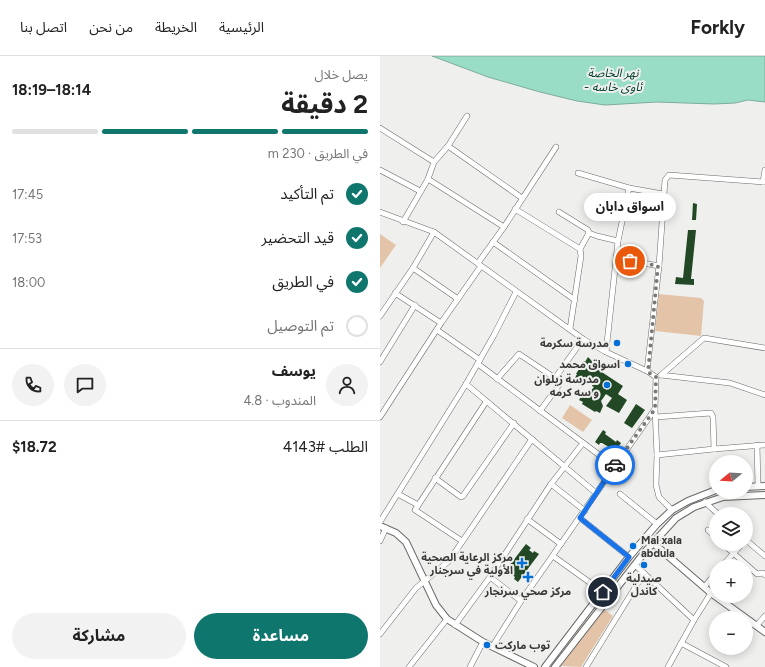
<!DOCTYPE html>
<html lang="ar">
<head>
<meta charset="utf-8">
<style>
	body { margin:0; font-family:Figtree,"Noto Sans Arabic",sans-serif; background:#f2f2f2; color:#222; direction:rtl; height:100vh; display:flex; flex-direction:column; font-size:15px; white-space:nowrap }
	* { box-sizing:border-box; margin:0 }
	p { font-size:13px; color:#767676 }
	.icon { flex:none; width:22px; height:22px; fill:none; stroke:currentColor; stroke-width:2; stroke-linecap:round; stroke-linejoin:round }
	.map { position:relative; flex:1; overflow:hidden; direction:ltr }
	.drawer { display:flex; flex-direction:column; background:#fff; width:380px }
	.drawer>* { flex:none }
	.needle { width:26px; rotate:252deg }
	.controls { position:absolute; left:329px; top:399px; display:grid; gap:8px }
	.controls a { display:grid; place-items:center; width:44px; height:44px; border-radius:50%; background:#fff; box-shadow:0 2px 10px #0003; font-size:20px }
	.pin { position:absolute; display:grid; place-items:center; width:34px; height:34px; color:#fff; margin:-17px; border:2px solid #fff; border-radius:50%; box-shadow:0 1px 4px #0007 }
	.courier { position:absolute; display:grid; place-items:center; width:40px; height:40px; margin:-20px; border:3px solid #1a73e8; border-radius:50%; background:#fff; color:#222; box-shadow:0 1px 5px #0007 }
	.bubble { position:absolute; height:28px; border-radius:14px; background:#fff; box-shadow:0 2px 10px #0003; font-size:13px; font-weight:700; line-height:28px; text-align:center; direction:rtl }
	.summary em { font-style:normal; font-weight:700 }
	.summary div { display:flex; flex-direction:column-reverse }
	.summary { display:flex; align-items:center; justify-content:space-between; height:68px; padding:0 12px }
	h1 { font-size:26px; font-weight:700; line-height:30px }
	.bar { display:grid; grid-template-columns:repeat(4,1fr); gap:6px 4px; align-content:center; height:48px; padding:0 12px }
	.bar i { height:5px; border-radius:3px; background:#e0e0e0 }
	.bar .on { background:#0f766e }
	.bar p { grid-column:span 4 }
	.line { display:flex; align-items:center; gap:10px; padding:0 12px; border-top:1px solid #e0e0e0 }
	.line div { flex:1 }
	.round { display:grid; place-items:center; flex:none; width:42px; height:42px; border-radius:21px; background:#f2f2f2 }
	ol { padding:0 12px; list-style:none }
	li { display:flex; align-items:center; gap:12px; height:44px }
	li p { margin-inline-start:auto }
	li .icon { padding:4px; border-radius:50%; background:#0f766e; color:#fff; stroke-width:4 }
	li:last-child { color:#767676 }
	li i { width:22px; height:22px; border:2px solid #e0e0e0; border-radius:50% }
	.action { display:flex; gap:8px; margin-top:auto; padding:8px 12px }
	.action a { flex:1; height:46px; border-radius:24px; background:#0f766e; color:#fff; font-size:16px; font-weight:700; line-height:46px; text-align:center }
	.action a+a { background:#f2f2f2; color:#222 }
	header { display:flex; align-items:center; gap:24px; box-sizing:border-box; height:56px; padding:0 20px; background:#fff; border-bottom:1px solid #e0e0e0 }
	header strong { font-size:19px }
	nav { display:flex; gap:22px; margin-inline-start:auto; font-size:14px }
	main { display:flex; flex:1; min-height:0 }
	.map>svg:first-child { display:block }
	.green { fill:#e4c4a9 }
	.water { fill:#9addc7; stroke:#7dac9c }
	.building { fill:#234825 }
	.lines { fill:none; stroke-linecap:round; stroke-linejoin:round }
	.minor-casing { stroke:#6a6a67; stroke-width:6 }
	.tertiary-casing { stroke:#6a6a67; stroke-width:8 }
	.minor { stroke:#fff; stroke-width:5 }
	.tertiary { stroke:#fff; stroke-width:6 }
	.done { stroke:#797977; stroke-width:4; stroke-dasharray:0 7.2 }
	.route { stroke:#1a73e8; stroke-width:5 }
	.poi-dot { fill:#0370d8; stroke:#eff0ed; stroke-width:1.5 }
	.labels { text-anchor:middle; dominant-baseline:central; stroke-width:4; stroke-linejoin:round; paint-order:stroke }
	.poi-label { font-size:11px; font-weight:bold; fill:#393938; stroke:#eff0ed; text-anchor:end }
	.water-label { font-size:12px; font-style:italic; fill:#074335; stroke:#eff0ed }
</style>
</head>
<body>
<header>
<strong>Forkly</strong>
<nav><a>الرئيسية</a><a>الخريطة</a><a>من نحن</a><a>اتصل بنا</a></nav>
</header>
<main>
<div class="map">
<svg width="385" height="611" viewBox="0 0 385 611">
	<rect width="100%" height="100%" fill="#eff0ed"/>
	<g class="green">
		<polygon points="0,178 16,189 0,212"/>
		<polygon points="279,238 321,242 324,245 321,280 275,275"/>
		<polygon points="190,349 212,364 203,376 182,362"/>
		<polygon points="222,552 233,560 201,611 181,610"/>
	</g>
	<polygon class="water" points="52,0 385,0 385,46 368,44 355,47 334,48 277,46 225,49 197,45 160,36 108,21"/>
	<g class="building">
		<polygon points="267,140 275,141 273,153 270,152 271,144 266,144"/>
		<polygon points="313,147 317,148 316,164 312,164"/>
		<polygon points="308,174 316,174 311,223 314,223 314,229 295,228 296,221 303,222"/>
		<polygon points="208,301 214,307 214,311 243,330 238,338 247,344 239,357 226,350 232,342 226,338 221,345 223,350 220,357 216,355 215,356 202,348 203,346 199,344 203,338 209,337 214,331 212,330 213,327 206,323 202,325 195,322 197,318 196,318 204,305 205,306"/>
		<polygon points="256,348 265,354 252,372 244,367"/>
		<polygon points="223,374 226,376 225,378 236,386 237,384 241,387 233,398 229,396 230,394 229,391 222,387 220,387 219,389 215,386"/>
		<polygon points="146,488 151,492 149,494 153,497 154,495 159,498 138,526 134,523 135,521 131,518 130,520 125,515"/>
	</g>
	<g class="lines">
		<g class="minor-casing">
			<g id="minor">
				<polyline points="0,72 54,106"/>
				<polyline points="68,90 142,142"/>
				<polyline points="0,114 40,135"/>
				<polyline points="198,117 249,132 283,138"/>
				<polyline points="48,123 124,171"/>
				<polyline points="383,126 385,114"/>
				<polyline points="135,153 200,193 201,200 190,273"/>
				<polyline points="0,156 54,176 203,283 226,296 267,315 276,321"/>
				<polyline points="179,156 208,174 209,177 200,193"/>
				<polyline points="23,166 48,123 54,106 68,90 87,60"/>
				<polyline points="209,177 217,180 238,185"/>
				<polyline points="113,186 195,244"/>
				<polyline points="236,202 279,210"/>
				<polyline points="98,207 124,171 176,91"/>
				<polyline points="33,212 78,243"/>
				<polyline points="15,237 61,267"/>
				<polyline points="0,260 33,212 54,176"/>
				<polyline points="57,274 100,304"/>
				<polyline points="226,296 238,185 249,132"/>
				<polyline points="0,306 35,249"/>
				<polyline points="98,308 234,410"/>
				<polyline points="267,315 279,210 285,124 289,119 385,126"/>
				<polyline points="281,319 324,282 385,292"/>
				<polyline points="281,319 350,327 385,339"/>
				<polyline points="276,321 275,353 277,399 276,429 279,441 292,454"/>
				<polyline points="175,322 203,283"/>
				<polyline points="117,323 139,298 175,322 179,329 160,355"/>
				<polyline points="86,328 216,437"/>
				<polyline points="0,361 61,267 101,210"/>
				<polyline points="276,361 331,357 333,361 334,393"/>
				<polyline points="377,389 378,430"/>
				<polyline points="277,399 334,393 385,389"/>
				<polyline points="55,422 81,441 83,440 134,367"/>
				<polyline points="171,428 205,455"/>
				<polyline points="18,438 38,449"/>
				<polyline points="240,438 277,468"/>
				<polyline points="325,446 338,458"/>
				<polyline points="200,462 249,501"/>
				<polyline points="147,463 181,488"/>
				<polyline points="0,466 86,328 114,279 136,236"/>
				<polyline points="328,474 336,481"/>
				<polyline points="366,484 385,500"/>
				<polyline points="0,485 6,472"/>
				<polyline points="82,485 35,454 106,346"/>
				<polyline points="343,488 377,518 383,517 385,519"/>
				<polyline points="173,500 223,536"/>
				<polyline points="255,509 314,564"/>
				<polyline points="342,510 362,488"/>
				<polyline points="110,521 141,545"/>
				<polyline points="325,530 336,517"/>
				<polyline points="75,569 110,521 171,428 203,387"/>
				<polyline points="377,569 385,560"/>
				<polyline points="0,578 36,532 69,505 152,383"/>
				<polyline points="301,587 346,611"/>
				<polyline points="112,591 141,545 275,353"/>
				<polyline points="29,611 67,563"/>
				<polyline points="90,611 103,586"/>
				<polyline points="206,611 264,517"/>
				<polyline points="288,611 314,564 331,537"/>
			</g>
		</g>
		<g class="tertiary-casing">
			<g id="tertiary">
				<polyline points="366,431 385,430"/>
				<polyline points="0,470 16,477 26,486 56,549 67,563 103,586 154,611"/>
				<polyline points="273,487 331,537 385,576"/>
				<polyline points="165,611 249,501 277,468 292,454 308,445 336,434"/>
				<polyline points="175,611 264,497 296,462 314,451 343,441 385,439"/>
			</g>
		</g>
		<use href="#minor" class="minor"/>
		<use href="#tertiary" class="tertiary"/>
	</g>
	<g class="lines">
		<polyline class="done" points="235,409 275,353 276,321 268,316 278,210 250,205"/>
		<polyline class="route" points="223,536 249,501 200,462 235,409"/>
	</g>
	<g class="poi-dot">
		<circle cx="237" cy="287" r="4"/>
		<circle cx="248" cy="308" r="4"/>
		<circle cx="227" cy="329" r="4"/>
		<circle cx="253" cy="490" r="4"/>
		<path d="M140 501h4v4h4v4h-4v4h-4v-4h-4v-4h4z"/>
		<circle cx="264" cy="509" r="4"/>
		<path d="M146 515h4v4h4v4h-4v4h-4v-4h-4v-4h4z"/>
		<circle cx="107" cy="589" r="4"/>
	</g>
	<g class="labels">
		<g class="poi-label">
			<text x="229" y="287">مدرسة سكرمة</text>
			<text x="240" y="308">اسواق محمد</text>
			<text x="219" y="323">مدرسة زيلوان<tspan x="219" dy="13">و سه كرمه</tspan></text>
			<text x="261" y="484" text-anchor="start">Mal xala<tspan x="261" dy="13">abdula</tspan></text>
			<text x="133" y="501">مركز الرعاية الصحية<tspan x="133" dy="13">الأولية في سرجنار</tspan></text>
			<text x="264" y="522" text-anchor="middle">صيدلية<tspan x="264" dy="13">كاندل</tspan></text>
			<text x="148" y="535" text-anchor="middle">مركز صحي سرنجار</text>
			<text x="115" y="589" text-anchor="start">توب ماركت</text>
		</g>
		<g class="water-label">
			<text x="233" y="17">نهر الخاصة<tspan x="233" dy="14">- ئاوی خاسە</tspan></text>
		</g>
	</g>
</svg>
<div class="controls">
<a><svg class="needle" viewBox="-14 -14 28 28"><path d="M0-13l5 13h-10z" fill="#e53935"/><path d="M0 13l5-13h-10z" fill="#767676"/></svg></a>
<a><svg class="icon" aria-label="layers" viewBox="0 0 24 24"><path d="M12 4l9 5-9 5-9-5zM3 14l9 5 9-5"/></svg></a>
<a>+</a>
<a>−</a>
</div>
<div class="pin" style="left:250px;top:205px;background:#ea580c"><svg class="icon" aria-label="bag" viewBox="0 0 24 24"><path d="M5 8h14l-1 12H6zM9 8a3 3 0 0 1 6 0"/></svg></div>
<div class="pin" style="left:223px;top:536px;background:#1f2937"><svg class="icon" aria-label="home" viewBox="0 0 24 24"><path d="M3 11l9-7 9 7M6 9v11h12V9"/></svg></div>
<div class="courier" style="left:235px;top:409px"><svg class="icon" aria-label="car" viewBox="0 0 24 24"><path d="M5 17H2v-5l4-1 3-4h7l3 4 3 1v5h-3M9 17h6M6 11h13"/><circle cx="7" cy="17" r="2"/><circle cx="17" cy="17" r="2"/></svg></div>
<div class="bubble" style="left:204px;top:137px;width:92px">اسواق دابان</div>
</div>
<section class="drawer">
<div class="summary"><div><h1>2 دقيقة</h1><p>يصل خلال</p></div><em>18:14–18:19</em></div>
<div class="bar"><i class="on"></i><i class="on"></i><i class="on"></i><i></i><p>في الطريق · 230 m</p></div>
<ol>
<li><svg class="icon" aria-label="check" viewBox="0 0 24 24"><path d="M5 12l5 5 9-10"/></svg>تم التأكيد<p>17:45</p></li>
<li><svg class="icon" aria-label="check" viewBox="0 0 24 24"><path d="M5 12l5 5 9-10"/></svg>قيد التحضير<p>17:53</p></li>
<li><svg class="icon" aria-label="check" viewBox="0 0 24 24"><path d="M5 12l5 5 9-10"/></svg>في الطريق<p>18:00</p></li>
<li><i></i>تم التوصيل</li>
</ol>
<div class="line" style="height:72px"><a class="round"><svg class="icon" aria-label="person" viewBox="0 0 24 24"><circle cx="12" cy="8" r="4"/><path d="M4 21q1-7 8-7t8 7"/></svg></a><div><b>يوسف</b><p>المندوب · 4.8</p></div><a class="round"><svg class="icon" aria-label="chat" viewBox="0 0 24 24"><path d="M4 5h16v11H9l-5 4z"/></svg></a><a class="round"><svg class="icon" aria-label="phone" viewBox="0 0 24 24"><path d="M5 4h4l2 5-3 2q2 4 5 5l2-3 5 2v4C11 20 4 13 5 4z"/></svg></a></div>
<div class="line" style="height:52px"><div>الطلب #4143</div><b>$18.72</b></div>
<div class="action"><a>مساعدة</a><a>مشاركة</a></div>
</section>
</main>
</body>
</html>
